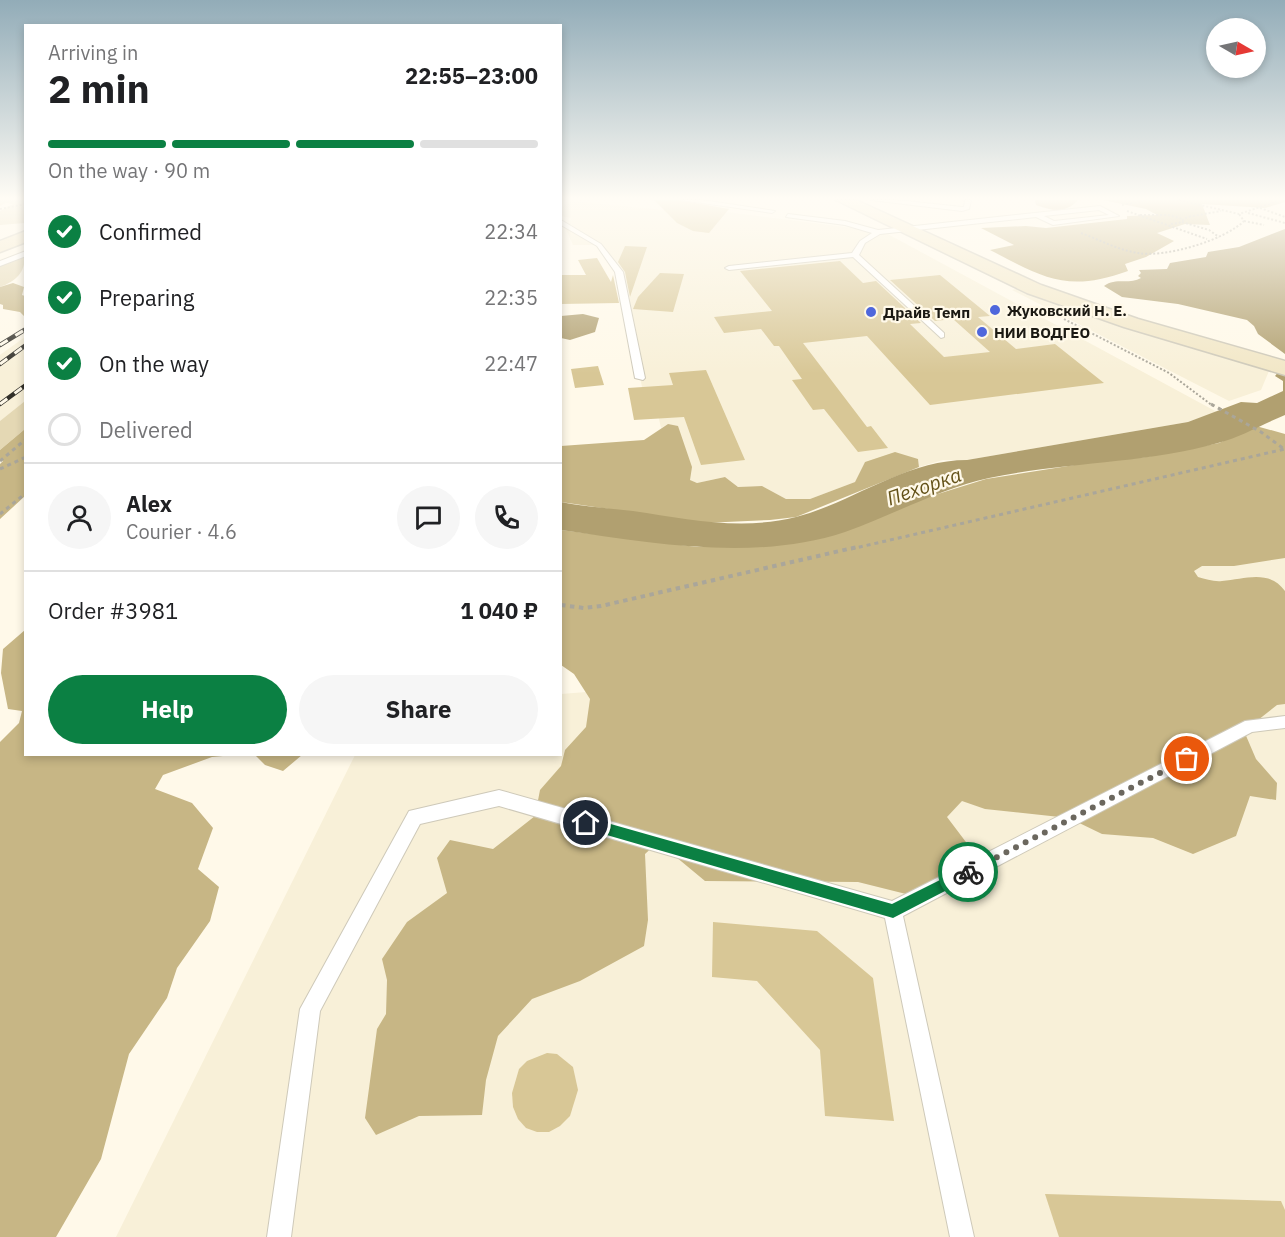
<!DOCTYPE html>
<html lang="en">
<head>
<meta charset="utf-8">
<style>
	body { margin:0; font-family:"IBM Plex Sans",sans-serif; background:#f6f6f6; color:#202124; height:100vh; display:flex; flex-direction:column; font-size:22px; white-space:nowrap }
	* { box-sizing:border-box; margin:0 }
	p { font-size:20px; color:#757577 }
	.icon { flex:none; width:33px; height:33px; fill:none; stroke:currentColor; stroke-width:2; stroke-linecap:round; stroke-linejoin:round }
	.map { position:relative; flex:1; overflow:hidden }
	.details { position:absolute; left:24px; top:24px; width:538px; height:732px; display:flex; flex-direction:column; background:#fff; border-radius:0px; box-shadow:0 3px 9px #0003 }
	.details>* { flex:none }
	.needle { width:39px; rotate:99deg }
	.controls { position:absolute; left:1206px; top:18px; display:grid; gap:12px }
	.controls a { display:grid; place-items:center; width:60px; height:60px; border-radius:50%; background:#fff; box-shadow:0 3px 9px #0003; font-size:30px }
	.pin { position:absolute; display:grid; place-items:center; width:51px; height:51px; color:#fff; margin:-26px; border:3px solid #fff; border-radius:50%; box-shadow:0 2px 6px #0007 }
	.courier { position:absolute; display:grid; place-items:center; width:60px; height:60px; margin:-30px; border:4px solid #0b8043; border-radius:50%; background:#fff; color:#222; box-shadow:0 2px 8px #0007 }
	.summary em { font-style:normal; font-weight:700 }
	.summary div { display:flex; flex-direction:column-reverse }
	.summary { display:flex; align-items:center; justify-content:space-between; height:102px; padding:0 24px }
	h1 { font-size:39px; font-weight:700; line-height:45px }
	.bar { display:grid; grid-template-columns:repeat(4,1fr); gap:9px 6px; align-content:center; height:72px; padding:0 24px }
	.bar i { height:8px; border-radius:4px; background:#e0e0e0 }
	.bar .current { background:#0b8043 }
	.bar p { grid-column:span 4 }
	.line { display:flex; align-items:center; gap:15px; padding:0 24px; border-top:2px solid #e0e0e0 }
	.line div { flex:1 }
	.round { display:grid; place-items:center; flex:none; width:63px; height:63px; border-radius:32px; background:#f6f6f6 }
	ol { padding:0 24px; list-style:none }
	li { display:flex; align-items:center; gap:18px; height:66px }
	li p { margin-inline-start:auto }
	li .icon { padding:6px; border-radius:50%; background:#0b8043; color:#fff; stroke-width:4 }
	li:last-child { color:#757577 }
	li i { width:33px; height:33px; border:3px solid #e0e0e0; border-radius:50% }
	.cta { display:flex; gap:12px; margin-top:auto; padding:12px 24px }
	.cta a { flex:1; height:69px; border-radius:36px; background:#0b8043; color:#fff; font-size:24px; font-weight:700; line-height:69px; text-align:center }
	.cta a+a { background:#f6f6f6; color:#202124 }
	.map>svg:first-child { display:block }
	.built { fill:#f8f0d8 }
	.green { fill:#e4d8b4 }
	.forest { fill:#c7b685 }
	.water { fill:#b1a070 }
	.building { fill:#d8c796 }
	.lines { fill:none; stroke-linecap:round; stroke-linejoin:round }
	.lane-casing { stroke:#cec9b9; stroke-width:2 }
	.secondary-casing { stroke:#cec9b9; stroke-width:3 }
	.path-far2 { stroke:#aaa69a; stroke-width:2; stroke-dasharray:2 2; stroke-linecap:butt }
	.path-far1 { stroke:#aaa69a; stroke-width:3; stroke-dasharray:4 4; stroke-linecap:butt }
	.path { stroke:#aaa69a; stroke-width:4; stroke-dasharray:4.5 4.5; stroke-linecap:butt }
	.lane { fill:#fff; fill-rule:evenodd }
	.secondary { fill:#f2e7c7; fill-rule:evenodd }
	.rail-casing { stroke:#323029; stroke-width:4.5 }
	.rail { stroke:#fff9e9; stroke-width:3; stroke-dasharray:9; stroke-linecap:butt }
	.route { fill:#0b8043 }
	.done { stroke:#6b675e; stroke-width:6; stroke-dasharray:0 10.8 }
	.poi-dot { fill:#4f67dc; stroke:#fff9e9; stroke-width:2 }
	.labels { text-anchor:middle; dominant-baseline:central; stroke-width:4.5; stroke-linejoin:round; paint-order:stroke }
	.far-poi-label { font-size:15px; font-weight:bold; fill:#1b1913; stroke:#fff9e9; text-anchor:start }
	.water-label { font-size:20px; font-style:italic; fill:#645218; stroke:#fff9e9 }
</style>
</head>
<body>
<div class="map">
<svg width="1285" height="1237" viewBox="0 0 1285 1237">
	<rect width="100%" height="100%" fill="#fff9e9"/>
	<g class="built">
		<polygon points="571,201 674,211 686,207 884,232 1217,412 1188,422 967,460 943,460 919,467 918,459 865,462 855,482 810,499 786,499 762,486 738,487 725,477 697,483 689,480 668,424 661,428 652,387 642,387 627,309 616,272 595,245 573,245 564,225 570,223 571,218 561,216 561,208"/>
		<polygon points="1020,288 1128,327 1269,371 1261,390 1229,401 1012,290"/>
		<polygon points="25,337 25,401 0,421 0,355"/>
		<polygon points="1285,539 1285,1237 116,1237 355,755 561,754 561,694 599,691"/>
	</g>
	<g class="green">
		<polygon points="0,200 25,200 25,223 0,225 0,211 13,204 6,203 0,206"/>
		<path d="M25,255c0,18 -9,26 -25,32v-21z"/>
		<polygon points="25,401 25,429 0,450 0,421"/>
	</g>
	<g class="forest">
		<path d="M1035,200h43c-13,14 -25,11 -42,5z"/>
		<path d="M1103,200h182v2l-20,6 -63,-4 8,21 -25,-1 -28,9 17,8 -28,16 -21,7 3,7c-61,22 -84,7 -138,-21l24,-5 -33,-17 45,-2 20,2 81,-9v-3l30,-1 -11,-6z"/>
		<polygon points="13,283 24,287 22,295 25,296 25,317 20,312 3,309 3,305 0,304 0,287"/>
		<polygon points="668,424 678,426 692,467 690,480 697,483 725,477 738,487 762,486 786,499 810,499 855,482 865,462 895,452 918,459 919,467 796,517 770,520 704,523 561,502 561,446 644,440"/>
		<path d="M1256,426l29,8v124l-51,8h-32l-8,5 4,6c8,2 16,5 24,4 23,-2 47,-12 63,10v113l-8,1 -33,26 12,28 21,24 -1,17 -26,-4 -14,40 -43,18 -40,-16 -51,-4 -33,-16 -84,-9 -23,-8 -15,16 28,37 -3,17 -50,27 -64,-16 -153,-1 -47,-39 -13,12 3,66 -4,26 -64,35 -48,18 -34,37 -12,44 -4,35 -63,1 -43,19 -11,-17 12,-89 9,-15 1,-34 -5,-21 25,-37 40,-29 -10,-35 13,-18 43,9 42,-33 5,-26 21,-24 4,-16 21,-23 4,-28 -16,-25 -13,-9v-135l136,17 77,-2 212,-66 101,-16 59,-6 73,-14z"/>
		<polygon points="25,429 25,496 0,519 0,464 3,461 0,459 0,450"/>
		<polygon points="25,630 26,754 234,755 212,757 163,775 155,789 192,803 213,828 198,869 219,887 210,921 177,968 167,998 129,1054 101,1159 56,1237 0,1237 0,742 19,723 22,711 8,709 1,673 3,649"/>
		<polygon points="255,755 302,755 283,771 265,765"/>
	</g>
	<g class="water">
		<path d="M1285,229v125l-27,-20 -4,-8 -7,-6 -69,-16 -56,-7 -18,-11c12,-9 25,-1 37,-8l-3,-2 3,-3 -2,-3 28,-1 3,-6 36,-6 2,-5 31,-5z"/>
		<polygon points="583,314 599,318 595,332 570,340 561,338 561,316"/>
		<path d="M1285,364v51c-22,9 -44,22 -67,28 -74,21 -154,19 -229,35 -50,11 -96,37 -144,54 -91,30 -192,11 -284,-2v-28c23,5 48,6 72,9 54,8 108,20 163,6 58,-15 109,-57 171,-57l221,-38 53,-20 16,1 26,-12v-10l-8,-5z"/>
	</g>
	<g class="building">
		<polygon points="654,200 679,200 729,209 709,233 693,231 677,223"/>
		<polygon points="625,246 647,247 630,297 625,272 618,262"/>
		<polygon points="597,258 611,282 613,275 619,303 561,304 561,275 586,275 578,260"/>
		<polygon points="840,261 863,283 876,281 921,323 910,324 944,357 990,352 953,319 935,321 890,280 940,275 990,316 978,317 1016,349 1055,344 1104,383 930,405 867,336 803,343 867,427 871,426 888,448 858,452 824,409 813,410 792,380 802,379 779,346 774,346 761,329 724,333 714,317 772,311 740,271"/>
		<polygon points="660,273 684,274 673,312 633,309 638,297"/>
		<polygon points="598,366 604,385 575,388 571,369"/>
		<polygon points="706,370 745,460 701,465 684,417 634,420 628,388 673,385 669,373"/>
		<polygon points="713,922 817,931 873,978 894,1121 825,1116 820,1050 757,981 712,977"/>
		<polygon points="547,1053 557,1054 573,1067 578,1090 570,1116 560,1126 549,1132 537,1132 526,1128 518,1119 513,1107 512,1093 519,1069 527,1061"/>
		<polygon points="1045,1194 1281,1201 1285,1210 1285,1237 1059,1237"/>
	</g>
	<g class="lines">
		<g class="lane-casing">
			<g id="lane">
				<polygon points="681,200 702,200 775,211 772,213"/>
				<polygon points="871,200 896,200 962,207 964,207 965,200 971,200 969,209 962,211"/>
				<path d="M1100,206l19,10 -66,9 -17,-8 -156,17 -15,9 -6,12 85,78v4l-3,1 -88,-81 -124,13 -4,-2 4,-2 123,-13 8,-12 12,-8 -27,-8 -59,-8 2,-3 57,7 33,9zM1099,210l10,5 -55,6 -10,-5z"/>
				<polygon points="561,220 601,244 623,272 645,378 643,380 635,378 615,272 597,246 561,225"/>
				<polygon points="26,251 26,256 0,266 0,261"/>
				<polygon points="1285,716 1285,728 1252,732 903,916 974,1237 950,1237 885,918 499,806 420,824 320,1011 291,1237 267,1237 300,1009 409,811 499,790 892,901 1245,721"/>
			</g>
		</g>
		<g class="secondary-casing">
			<g id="secondary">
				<polygon points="836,200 856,200 1041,285 1138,319 1285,361 1285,375 1124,327 1027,293"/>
				<polygon points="26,231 26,242 0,252 0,241"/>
			</g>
		</g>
		<g class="path-far2">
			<polyline points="1179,200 1239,214 1281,200"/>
			<polyline points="1122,205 1147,200"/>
			<polyline points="1260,208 1285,217"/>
			<polyline points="0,209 26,204"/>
			<polyline points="1127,211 1207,239"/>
			<polyline points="1248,213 1285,223"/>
			<polyline points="1140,215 1168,215 1183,219"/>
			<polyline points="1244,221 1264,225"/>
			<polyline points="1182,222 1209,230 1219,237"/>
			<polyline points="1171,224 1179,223 1187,217 1221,211"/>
			<path d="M1081,233c19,7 37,17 57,20 27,5 87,-13 106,-32l-5,-7"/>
			<polyline points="1064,319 1169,373 1213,406"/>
		</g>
		<g class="path-far1">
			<polyline points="1211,404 1261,432 1284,449"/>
			<polyline points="0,461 26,439"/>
			<polyline points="0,469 26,457"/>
			<polyline points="0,514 26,493"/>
			<polyline points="851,549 1285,449"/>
		</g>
		<polyline class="path" points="561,605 584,608 601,606 857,547"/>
		<use href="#lane" class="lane"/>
		<use href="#secondary" class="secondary"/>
		<g class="rail-casing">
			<g id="rail">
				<polyline points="0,345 26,329"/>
				<polyline points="0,364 26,345"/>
				<polyline points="0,404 26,385"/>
			</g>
		</g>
		<use href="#rail" class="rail"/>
	</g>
	<linearGradient id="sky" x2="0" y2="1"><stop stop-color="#92acb8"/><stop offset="0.53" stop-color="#fffcf5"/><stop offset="1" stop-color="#fffcf5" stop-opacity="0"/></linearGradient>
	<rect width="1285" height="374" fill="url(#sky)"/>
	<polygon class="route" points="586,817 892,904 968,866 974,872 972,877 893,918 586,829 580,823"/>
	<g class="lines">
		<polyline class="done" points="968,872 1187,759"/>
	</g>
	<g class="poi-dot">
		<circle cx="995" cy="310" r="6"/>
		<circle cx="871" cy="312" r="6"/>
		<circle cx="982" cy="332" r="6"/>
	</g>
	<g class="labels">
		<g class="far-poi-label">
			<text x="1007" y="310">Жуковский Н. Е.</text>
			<text x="883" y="312">Драйв Темп</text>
			<text x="994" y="332">НИИ ВОДГЕО</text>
		</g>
		<g class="water-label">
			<text transform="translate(924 486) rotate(-19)">Пехорка</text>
		</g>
	</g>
</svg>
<div class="controls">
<a><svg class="needle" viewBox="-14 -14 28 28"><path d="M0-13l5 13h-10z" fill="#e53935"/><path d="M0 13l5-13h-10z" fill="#757577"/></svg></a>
</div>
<div class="pin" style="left:1187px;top:759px;background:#ea580c"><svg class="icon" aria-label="bag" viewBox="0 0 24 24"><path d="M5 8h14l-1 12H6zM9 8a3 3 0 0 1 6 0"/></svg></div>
<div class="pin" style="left:586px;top:823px;background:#1f2937"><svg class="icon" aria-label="home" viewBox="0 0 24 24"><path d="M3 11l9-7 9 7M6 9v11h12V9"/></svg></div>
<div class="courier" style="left:968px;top:872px"><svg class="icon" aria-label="bike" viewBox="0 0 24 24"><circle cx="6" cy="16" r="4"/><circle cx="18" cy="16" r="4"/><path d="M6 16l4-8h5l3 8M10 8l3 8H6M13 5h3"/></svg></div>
<section class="details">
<div class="summary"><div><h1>2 min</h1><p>Arriving in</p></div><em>22:55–23:00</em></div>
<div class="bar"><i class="current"></i><i class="current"></i><i class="current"></i><i></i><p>On the way · 90 m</p></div>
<ol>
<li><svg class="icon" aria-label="check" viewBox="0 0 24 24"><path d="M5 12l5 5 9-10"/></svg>Confirmed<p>22:34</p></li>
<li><svg class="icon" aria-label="check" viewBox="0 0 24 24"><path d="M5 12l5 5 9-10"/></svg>Preparing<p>22:35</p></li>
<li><svg class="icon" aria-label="check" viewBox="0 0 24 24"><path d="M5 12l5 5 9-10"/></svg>On the way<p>22:47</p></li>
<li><i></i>Delivered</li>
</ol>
<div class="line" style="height:108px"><a class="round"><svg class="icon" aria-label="person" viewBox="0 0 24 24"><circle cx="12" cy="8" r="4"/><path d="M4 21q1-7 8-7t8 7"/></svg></a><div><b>Alex</b><p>Courier · 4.6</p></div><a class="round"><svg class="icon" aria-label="chat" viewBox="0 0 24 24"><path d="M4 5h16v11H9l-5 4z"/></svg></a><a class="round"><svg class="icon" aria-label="phone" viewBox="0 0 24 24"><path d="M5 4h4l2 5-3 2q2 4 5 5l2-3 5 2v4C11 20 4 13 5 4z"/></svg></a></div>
<div class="line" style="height:78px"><div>Order #3981</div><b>1 040 ₽</b></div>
<div class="cta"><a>Help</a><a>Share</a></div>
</section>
</div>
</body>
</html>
